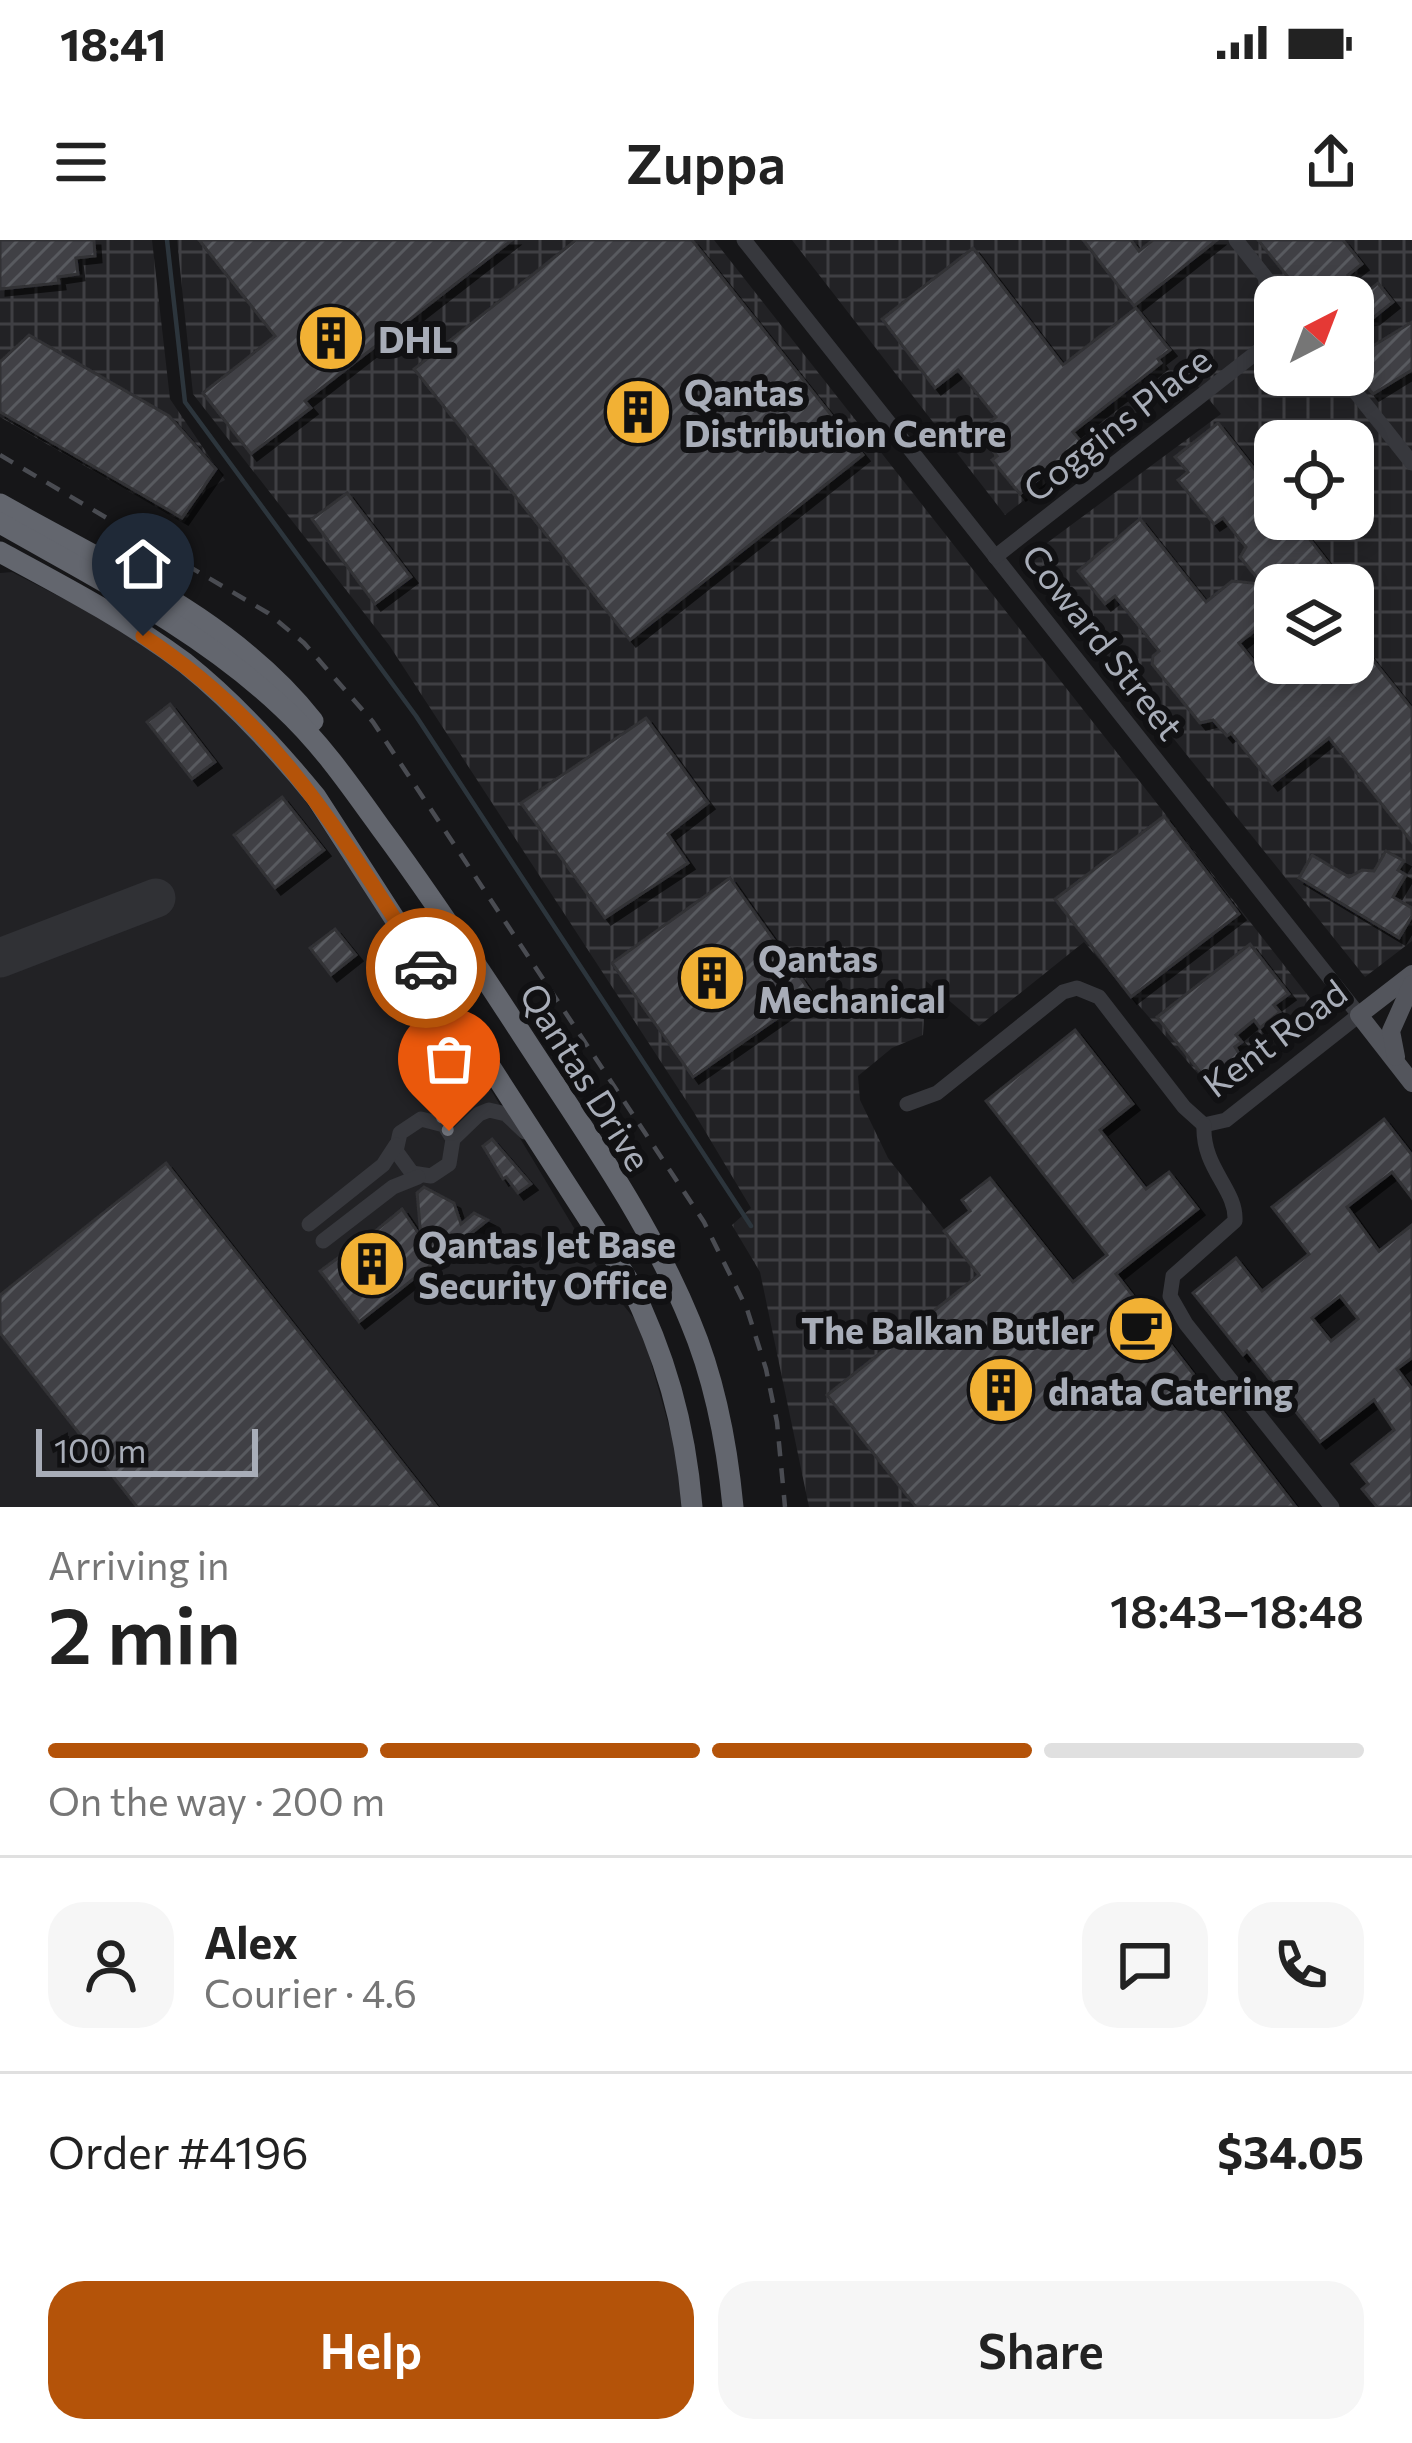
<!DOCTYPE html>
<html lang="en">
<head>
<meta charset="utf-8">
<style>
	body { margin:0; font-family:Commissioner,sans-serif; background:#f6f6f6; color:#222; height:100vh; display:flex; flex-direction:column; font-size:45px; white-space:nowrap }
	* { box-sizing:border-box; margin:0 }
	p { font-size:39px; color:#767676 }
	.icon { flex:none; width:66px; height:66px; fill:none; stroke:currentColor; stroke-width:2; stroke-linecap:round; stroke-linejoin:round }
	.map { position:relative; height:1267px; overflow:hidden }
	.panel { display:flex; flex-direction:column; background:#fff; flex:1 }
	.panel>* { flex:none }
	.needle { width:78px; rotate:42deg }
	.buttons { position:absolute; left:1254px; top:36px; display:grid; gap:24px }
	.buttons a { display:grid; place-items:center; width:120px; height:120px; border-radius:24px; background:#fff; box-shadow:0 6px 18px #0003; font-size:60px }
	.scale { position:absolute; left:36px; bottom:30px; width:222px; box-sizing:border-box; padding-left:12px; border:6px solid #a8adb8; border-top:0; font-size:33px; line-height:42px; white-space:nowrap; color:#a8adb8; -webkit-text-stroke:9px #111113; paint-order:stroke }
	.pin { position:absolute; display:grid; place-items:center; width:102px; height:102px; color:#fff; margin:-123px -51px; border-radius:50% 50% 50% 0; rotate:-45deg; box-shadow:0 0 12px #0007 }
	.pin .icon { rotate:45deg }
	.courier { position:absolute; display:grid; place-items:center; width:120px; height:120px; margin:-60px; border:9px solid #b45309; border-radius:50%; background:#fff; color:#222; box-shadow:0 3px 15px #0007 }
	.headline em { font-style:normal; font-weight:600 }
	.headline div { display:flex; flex-direction:column-reverse }
	.headline { display:flex; align-items:center; justify-content:space-between; height:204px; padding:0 48px }
	h1 { font-size:78px; font-weight:600; line-height:90px }
	.bar { display:grid; grid-template-columns:repeat(4,1fr); gap:18px 12px; align-content:center; height:144px; padding:0 48px }
	.bar i { height:15px; border-radius:9px; background:#e0e0e0 }
	.bar .on { background:#b45309 }
	.bar p { grid-column:span 4 }
	.line { display:flex; align-items:center; gap:30px; padding:0 48px; border-top:3px solid #e0e0e0 }
	.line div { flex:1 }
	.round { display:grid; place-items:center; flex:none; width:126px; height:126px; border-radius:36px; background:#f6f6f6 }
	.button { display:flex; gap:24px; margin-top:auto; padding:24px 48px }
	.button a { flex:1; height:138px; border-radius:36px; background:#b45309; color:#fff; font-size:48px; font-weight:600; line-height:138px; text-align:center }
	.button a+a { background:#f6f6f6; color:#222 }
	.status { display:flex; justify-content:space-between; align-items:center; height:84px; padding:0 60px; background:#fff; direction:ltr }
	.status svg { height:33px; fill:currentColor }
	header { display:flex; justify-content:space-between; align-items:center; height:156px; padding:0 48px; background:#fff; font-size:54px; font-weight:600 }
	.map>svg:first-child { display:block }
	.built { fill:#222225 }
	.industrial { fill:url(#industrial-grid); fill-rule:evenodd }
	.lines { fill:none; stroke-linecap:round; stroke-linejoin:round }
	.stream { stroke:#2c353c; stroke-width:4.5 }
	.taxiway { stroke:#303135; stroke-width:39 }
	.building { fill:url(#building-hatch); stroke:#303034; stroke-width:3; fill-rule:evenodd; filter:url(#shadow) }
	.minor { stroke:#37383d; stroke-width:15 }
	.major { stroke:#53555c; stroke-width:18 }
	.highway { stroke:#63666e; stroke-width:21 }
	.rail { stroke:#4a4c52; stroke-width:4.5; stroke-dasharray:15 12; stroke-linecap:butt }
	.done { stroke:#757880; stroke-width:12; stroke-dasharray:0 21.6 }
	.route { stroke:#b45309; stroke-width:15 }
	.labels { text-anchor:middle; dominant-baseline:central; stroke-width:12; stroke-linejoin:round; paint-order:stroke }
	.poi-label { font-size:36px; font-weight:bold; fill:#a8adb8; stroke:#111113; text-anchor:start }
	.street-label { font-size:36px; fill:#a8adb8; stroke:#111113 }
</style>
</head>
<body>
<div class="status"><b>18:41</b><svg viewBox="0 0 49 12"><path d="M0 12V9h3v3zM5 12V6h3v6zM10 12V3h3v9zM15 12V0h3v12zM26 1h20v11H26zM47 4h2v5h-2z"/></svg></div>
<header><svg class="icon" aria-label="menu" viewBox="0 0 24 24"><path d="M4 6h16M4 12h16M4 18h16"/></svg>Zuppa<svg class="icon" aria-label="share" viewBox="0 0 24 24"><path d="M12 15V3M7 8l5-5 5 5M5 13v7h14v-7"/></svg></header>
<div class="map">
<svg width="1412" height="1267" viewBox="0 0 1412 1267">
	<defs>
		<pattern id="industrial-grid" width="8" height="8" patternUnits="userSpaceOnUse" patternTransform="scale(3)"><rect width="8" height="8" fill="#222225"/><path d="M0 4h8M4 0v8" fill="none" stroke="#3f3f43"/></pattern>
		<pattern id="building-hatch" width="6" height="6" patternUnits="userSpaceOnUse" patternTransform="scale(3)"><rect width="6" height="6" fill="#404145"/><path d="M-1 1l2-2M0 6l6-6M5 7l2-2" fill="none" stroke="#595a5e"/></pattern>
		<filter id="shadow"><feDropShadow dx="6" dy="6" stdDeviation="0" flood-color="#0009"/></filter>
	</defs>
	<rect width="100%" height="100%" fill="#161618"/>
	<polygon class="built" points="12,332 101,378 178,429 241,484 304,559 444,772 612,1051 641,1087 678,1218 681,1267 0,1267 0,333"/>
	<g class="industrial">
		<polygon points="0,0 152,0 170,159 225,240 206,250 184,283 0,177"/>
		<polygon points="177,0 714,0 1317,767 1212,850 1084,702 979,786 926,741 923,795 892,808 858,836 860,860 888,918 1162,1267 809,1267 760,1032 732,985 751,968 693,871 389,405 193,154"/>
		<path d="M792,0h620v701l-47,36 -337,-420 193,-143 -34,-41 -182,142zM1275,57h78v78h-78zM1275,201h78v78h-78zM1275,345h78v78h-78z"/>
	</g>
	<g class="lines">
		<polyline class="stream" points="167,0 185,162 416,476 751,986"/>
		<polyline class="taxiway" points="0,718 156,658"/>
	</g>
	<g class="building">
		<polygon points="0,0 94,0 95,16 76,18 78,34 58,37 59,43 0,49"/>
		<polygon points="199,0 512,0 305,161 311,168 251,214 203,153 275,96"/>
		<polygon points="576,0 692,0 863,215 630,400 414,129"/>
		<polygon points="1083,0 1131,0 1139,11 1153,0 1217,0 1134,66"/>
		<polygon points="1258,0 1343,0 1362,24 1348,35 1363,55 1378,43 1393,62 1373,78 1353,81 1353,57 1304,57"/>
		<polygon points="973,8 1063,125 1136,68 1170,110 1158,119 1161,123 1073,192 1083,204 1020,254 992,220 997,216 977,192 996,177 958,130 935,148 882,79"/>
		<polygon points="1412,82 1412,130 1373,154 1353,130 1353,118"/>
		<polygon points="29,95 169,176 216,229 182,278 0,172 0,122"/>
		<polygon points="1218,183 1275,255 1275,279 1294,279 1333,329 1313,345 1275,345 1275,375 1239,403 1268,439 1287,423 1353,423 1353,395 1412,469 1412,602 1329,498 1272,544 1231,493 1227,496 1213,480 1200,483 1152,424 1153,416 1159,411 1115,356 1105,364 1078,331 1140,279 1206,362 1232,341 1262,344 1240,317 1246,307 1223,278 1214,284 1178,240 1188,232 1175,217"/>
		<polygon points="347,253 411,337 375,364 312,279"/>
		<polygon points="170,464 215,522 192,539 147,482"/>
		<polygon points="646,478 708,563 668,594 688,623 605,678 521,563"/>
		<polygon points="282,557 324,610 275,648 234,595"/>
		<polygon points="1164,576 1239,674 1131,757 1055,659"/>
		<polygon points="1386,611 1404,621 1398,630 1406,635 1393,657 1412,668 1412,676 1399,698 1299,638 1312,615 1349,637 1362,630 1374,631"/>
		<polygon points="730,638 812,754 693,837 612,723"/>
		<polygon points="335,689 356,715 331,735 310,708"/>
		<polygon points="1250,704 1289,754 1274,765 1280,772 1260,788 1254,780 1236,795 1242,802 1235,807 1240,815 1207,841 1157,777"/>
		<polygon points="1075,790 1133,864 1100,890 1146,949 1169,932 1198,969 1116,1034 1296,1267 916,1267 827,1155 979,1035 944,991 970,971 962,960 990,938 1073,1042 1107,1015 986,861"/>
		<path d="M1384,879l28,36v43l-20,-26 -45,35 32,44 33,-26v133l-15,11 15,20v118h-35l-15,-18 6,-5 -16,-20 42,-34 -20,-30 -54,42 -73,-91 -4,4 -50,-62 43,-35 26,33 47,-37 -37,-47zM1340,1056l18,23 -27,22 -19,-23z"/>
		<polygon points="492,899 531,944 518,953 506,937 503,939 483,906"/>
		<polygon points="166,923 437,1267 137,1267 0,1093 0,1055"/>
		<polygon points="424,947 454,963 461,984 474,973 488,980 359,1082 320,1031 342,1015 344,1017 402,969 421,997 417,953"/>
	</g>
	<g class="lines">
		<g class="minor">
			<polyline points="744,0 1359,775 1226,880 1204,885"/>
			<polyline points="1236,0 1281,57"/>
			<polyline points="1342,135 1412,223"/>
			<polyline points="995,317 1275,98"/>
			<polyline points="907,864 937,853 1063,752 1077,748 1099,757 1184,867 1204,885"/>
			<path d="M437,881c37,-19 42,-45 27,-83"/>
			<path d="M1204,885c-2,44 33,64 31,96l-62,55 -3,20 16,28 146,183"/>
			<polyline points="453,899 444,885 421,879 400,893 396,911 412,933 431,936 449,924 453,899 479,874 489,870 506,874 525,892"/>
			<polyline points="309,984 383,925 396,905"/>
			<polyline points="323,1001 393,947 418,937"/>
		</g>
		<g class="major">
			<polyline points="1412,734 1359,775 1412,843"/>
			<polyline points="1396,817 1391,791 1412,744"/>
		</g>
		<g class="highway">
			<path d="M0,264c109,62 234,116 313,217"/>
			<path d="M0,283c98,56 199,106 282,184 38,35 68,78 98,120 49,66 94,134 139,203 60,93 129,188 171,291 25,59 37,123 43,186"/>
			<path d="M0,312c63,34 128,68 185,111 50,40 91,85 131,134l312,483c37,74 57,143 64,227"/>
		</g>
		<polyline class="rail" points="0,215 268,373 304,403 373,482 704,982 747,1069 766,1129 777,1182 785,1267"/>
	</g>
	<g class="lines">
		<path class="done" d="M426,728c30,48 82,116 10,153l13,10"/>
		<path class="route" d="M143,396c137,90 197,198 283,332"/>
	</g>
	<defs>
		<g id="building-disc" transform="scale(3.45)"><circle r="9.5" fill="#f2b134" stroke="#111113"/><path d="M-4-6H4V6H1V3H-1V6H-4ZM-2.5-4.3h1.7v1.8h-1.7ZM.8-4.3h1.7v1.8H.8ZM-2.5-1h1.7V.8h-1.7ZM.8-1h1.7V.8H.8Z" fill="#111"/></g>
		<g id="cafe-disc" transform="scale(3.45)"><circle r="9.5" fill="#f2b134" stroke="#111113"/><path d="M-5.5-4.5H6V0H3Q3 3.5 0 3.5H-2.5Q-5.5 3.5-5.5 0ZM3-3.2v2h1.7v-2ZM-6 4.5H4V6H-6Z" fill="#111"/></g>
	</defs>
	<g fill-rule="evenodd">
		<use href="#building-disc" x="331" y="98"/>
		<use href="#building-disc" x="638" y="172"/>
		<use href="#building-disc" x="712" y="738"/>
		<use href="#building-disc" x="372" y="1024"/>
		<use href="#cafe-disc" x="1141" y="1089"/>
		<use href="#building-disc" x="1001" y="1150"/>
	</g>
	<g class="labels">
		<g class="poi-label">
			<text x="378" y="98">DHL</text>
			<text x="684" y="151">Qantas<tspan x="684" dy="41">Distribution Centre</tspan></text>
			<text x="758" y="717">Qantas<tspan x="758" dy="41">Mechanical</tspan></text>
			<text x="418" y="1003">Qantas Jet Base<tspan x="418" dy="41">Security Office</tspan></text>
			<text x="1094" y="1089" text-anchor="end">The Balkan Butler</text>
			<text x="1048" y="1150">dnata Catering</text>
		</g>
		<g class="street-label">
			<text transform="translate(1116 183) rotate(-38)">Coggins Place</text>
			<text transform="translate(1104 401) rotate(52)">Coward Street</text>
			<text transform="translate(1274 797) rotate(-37)">Kent Road</text>
			<text transform="translate(587 836) rotate(58)">Qantas Drive</text>
		</g>
	</g>
</svg>
<div class="buttons">
<a><svg class="needle" viewBox="-14 -14 28 28"><path d="M0-13l5 13h-10z" fill="#e53935"/><path d="M0 13l5-13h-10z" fill="#767676"/></svg></a>
<a><svg class="icon" aria-label="locate" viewBox="0 0 24 24"><circle cx="12" cy="12" r="6"/><path d="M12 2v4M12 18v4M2 12h4M18 12h4"/></svg></a>
<a><svg class="icon" aria-label="layers" viewBox="0 0 24 24"><path d="M12 4l9 5-9 5-9-5zM3 14l9 5 9-5"/></svg></a>
</div>
<div class="scale">100 m</div>
<div class="pin" style="left:449px;top:891px;background:#ea580c"><svg class="icon" aria-label="bag" viewBox="0 0 24 24"><path d="M5 8h14l-1 12H6zM9 8a3 3 0 0 1 6 0"/></svg></div>
<div class="pin" style="left:143px;top:396px;background:#1f2937"><svg class="icon" aria-label="home" viewBox="0 0 24 24"><path d="M3 11l9-7 9 7M6 9v11h12V9"/></svg></div>
<div class="courier" style="left:426px;top:728px"><svg class="icon" aria-label="car" viewBox="0 0 24 24"><path d="M5 17H2v-5l4-1 3-4h7l3 4 3 1v5h-3M9 17h6M6 11h13"/><circle cx="7" cy="17" r="2"/><circle cx="17" cy="17" r="2"/></svg></div>
</div>
<section class="panel">
<div class="headline"><div><h1>2 min</h1><p>Arriving in</p></div><em>18:43–18:48</em></div>
<div class="bar"><i class="on"></i><i class="on"></i><i class="on"></i><i></i><p>On the way · 200 m</p></div>
<div class="line" style="height:216px"><a class="round"><svg class="icon" aria-label="person" viewBox="0 0 24 24"><circle cx="12" cy="8" r="4"/><path d="M4 21q1-7 8-7t8 7"/></svg></a><div><b>Alex</b><p>Courier · 4.6</p></div><a class="round"><svg class="icon" aria-label="chat" viewBox="0 0 24 24"><path d="M4 5h16v11H9l-5 4z"/></svg></a><a class="round"><svg class="icon" aria-label="phone" viewBox="0 0 24 24"><path d="M5 4h4l2 5-3 2q2 4 5 5l2-3 5 2v4C11 20 4 13 5 4z"/></svg></a></div>
<div class="line" style="height:156px"><div>Order #4196</div><b>$34.05</b></div>
<div class="button"><a>Help</a><a>Share</a></div>
</section>
</body>
</html>
